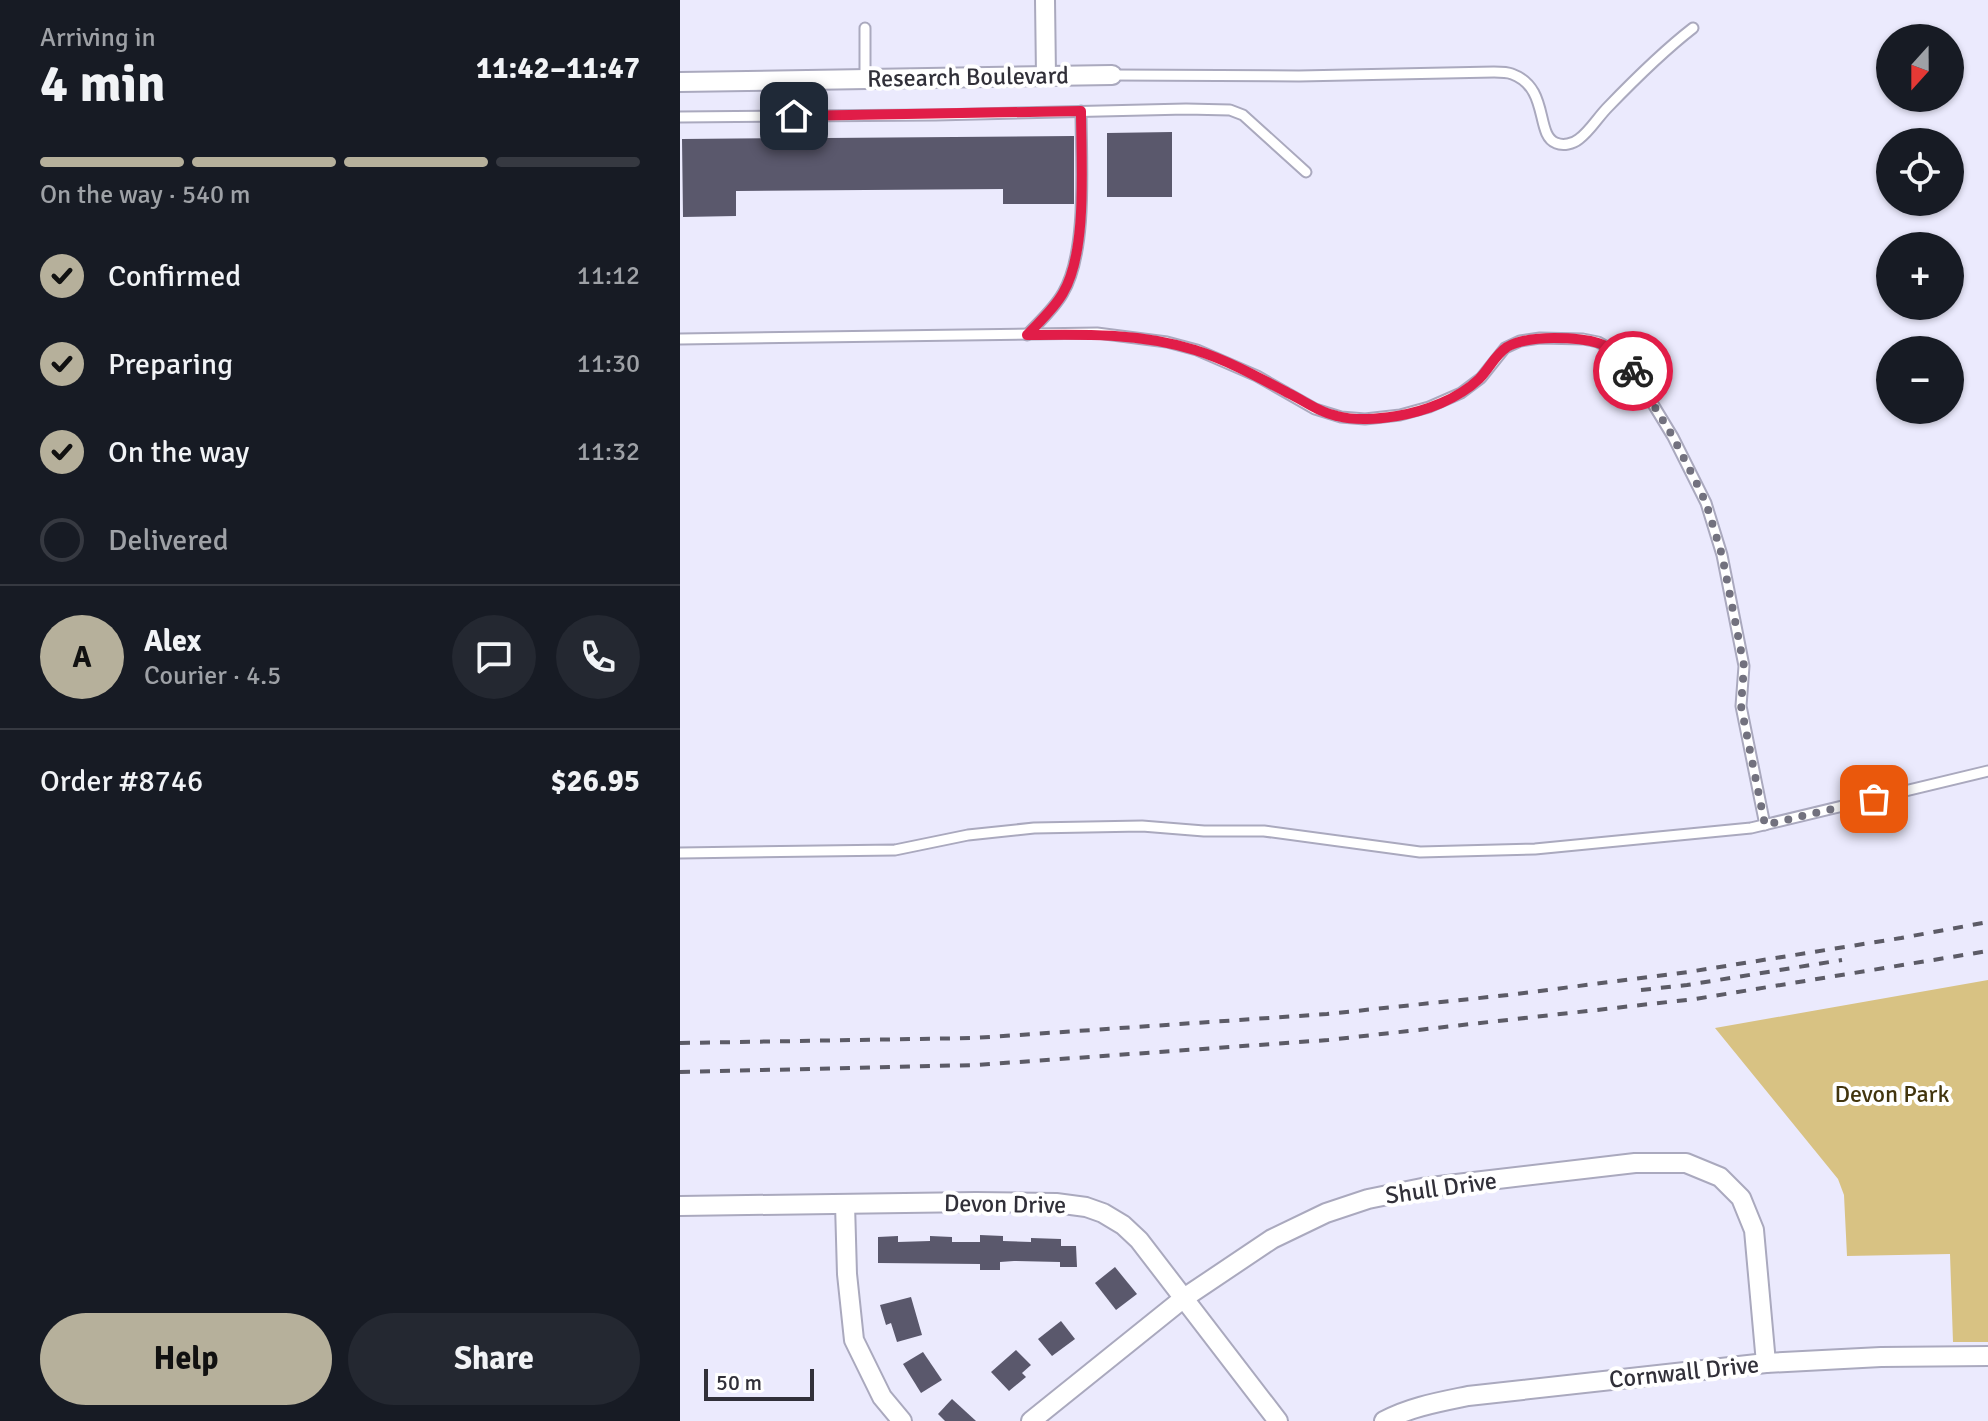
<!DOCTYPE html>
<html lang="en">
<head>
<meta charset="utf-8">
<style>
	body { margin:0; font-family:Signika,sans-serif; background:#242831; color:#f1f3f6; height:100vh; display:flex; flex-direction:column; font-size:30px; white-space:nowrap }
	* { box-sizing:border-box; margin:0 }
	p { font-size:26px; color:#9ea1a6 }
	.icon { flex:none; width:44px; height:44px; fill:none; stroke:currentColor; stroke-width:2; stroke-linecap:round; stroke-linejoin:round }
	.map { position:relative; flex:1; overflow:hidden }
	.drawer { display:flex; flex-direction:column; background:#171b24; width:680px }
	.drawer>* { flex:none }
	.needle { width:52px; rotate:201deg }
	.fabs { position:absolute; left:1196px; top:24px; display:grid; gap:16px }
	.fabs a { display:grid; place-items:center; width:88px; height:88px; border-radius:50%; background:#171b24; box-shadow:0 2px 6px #0004; font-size:40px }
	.scale { position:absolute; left:24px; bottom:20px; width:110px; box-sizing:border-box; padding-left:8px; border:4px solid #313039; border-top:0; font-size:22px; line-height:28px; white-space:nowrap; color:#313039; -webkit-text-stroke:6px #fff; paint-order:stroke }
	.pin { position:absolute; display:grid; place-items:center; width:68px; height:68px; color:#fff; margin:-34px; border-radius:16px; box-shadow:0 4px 12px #0006 }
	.courier { position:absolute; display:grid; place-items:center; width:80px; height:80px; margin:-40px; border:6px solid #e11d48; border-radius:50%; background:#fff; color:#222; box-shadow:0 2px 10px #0007 }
	.overview em { font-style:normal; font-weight:800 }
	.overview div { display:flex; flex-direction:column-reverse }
	.overview { display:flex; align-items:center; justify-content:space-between; height:136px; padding:0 40px }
	h1 { font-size:52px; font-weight:800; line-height:60px }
	.bar { display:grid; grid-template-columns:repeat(4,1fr); gap:12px 8px; align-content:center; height:96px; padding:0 40px }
	.bar i { height:10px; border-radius:6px; background:#363941 }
	.bar .active { background:#b6b09b }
	.bar p { grid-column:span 4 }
	.line { display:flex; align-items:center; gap:20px; padding:0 40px; border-top:2px solid #363941 }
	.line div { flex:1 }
	.round { display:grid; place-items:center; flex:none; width:84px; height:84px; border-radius:42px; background:#242831 }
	ol { padding:0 40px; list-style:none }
	li { display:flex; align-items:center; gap:24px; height:88px }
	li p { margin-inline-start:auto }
	li .icon { padding:8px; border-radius:50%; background:#b6b09b; color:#111; stroke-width:4 }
	li:last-child { color:#9ea1a6 }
	li i { width:44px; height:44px; border:4px solid #363941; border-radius:50% }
	.action { display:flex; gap:16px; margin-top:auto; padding:16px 40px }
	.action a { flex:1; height:92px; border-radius:48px; background:#b6b09b; color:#111; font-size:32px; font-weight:800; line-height:92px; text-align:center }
	.action a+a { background:#242831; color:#f1f3f6 }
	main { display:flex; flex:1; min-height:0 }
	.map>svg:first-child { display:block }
	.green { fill:#d8c283 }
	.building { fill:#5a586c }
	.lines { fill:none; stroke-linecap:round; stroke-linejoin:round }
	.lane-casing { stroke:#aaa9be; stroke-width:13 }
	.street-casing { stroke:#aaa9be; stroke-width:22 }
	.lane { stroke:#fff; stroke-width:9 }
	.street { stroke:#fff; stroke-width:18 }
	.rail { stroke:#5c5b66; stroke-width:4; stroke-dasharray:10 10; stroke-linecap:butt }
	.done { stroke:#72717e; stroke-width:8; stroke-dasharray:0 14.4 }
	.route { stroke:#e11d48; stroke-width:10 }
	.labels { text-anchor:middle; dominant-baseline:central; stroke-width:8; stroke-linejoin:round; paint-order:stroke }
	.street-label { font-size:24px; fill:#313039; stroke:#fff }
	.park-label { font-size:24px; fill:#42350e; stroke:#fff }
</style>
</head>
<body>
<main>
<section class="drawer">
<div class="overview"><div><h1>4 min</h1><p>Arriving in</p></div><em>11:42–11:47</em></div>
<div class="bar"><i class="active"></i><i class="active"></i><i class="active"></i><i></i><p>On the way · 540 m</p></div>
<ol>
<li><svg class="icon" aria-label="check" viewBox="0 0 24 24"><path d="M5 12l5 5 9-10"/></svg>Confirmed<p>11:12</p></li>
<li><svg class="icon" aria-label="check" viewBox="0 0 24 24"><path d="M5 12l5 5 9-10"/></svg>Preparing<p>11:30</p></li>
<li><svg class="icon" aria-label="check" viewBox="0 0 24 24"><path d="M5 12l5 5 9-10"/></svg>On the way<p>11:32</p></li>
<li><i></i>Delivered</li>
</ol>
<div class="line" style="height:144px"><b class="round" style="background:#b6b09b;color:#111">A</b><div><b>Alex</b><p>Courier · 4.5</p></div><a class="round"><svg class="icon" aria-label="chat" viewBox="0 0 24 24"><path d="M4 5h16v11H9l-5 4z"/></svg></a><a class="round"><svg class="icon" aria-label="phone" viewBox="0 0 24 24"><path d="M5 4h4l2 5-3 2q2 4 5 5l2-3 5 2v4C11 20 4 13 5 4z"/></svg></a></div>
<div class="line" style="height:104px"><div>Order #8746</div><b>$26.95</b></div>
<div class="action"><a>Help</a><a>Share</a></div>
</section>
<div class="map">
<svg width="1308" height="1421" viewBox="0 0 1308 1421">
	<rect width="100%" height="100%" fill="#ebeafd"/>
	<polygon class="green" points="1308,980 1308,1342 1273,1342 1270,1254 1167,1256 1164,1195 1158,1179 1035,1028"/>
	<g class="building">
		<polygon points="492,132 492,197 427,197 427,133"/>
		<polygon points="394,136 394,204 323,204 323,189 56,191 56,216 3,217 2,139"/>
		<polygon points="300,1235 323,1236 323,1241 351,1242 351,1238 381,1239 381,1246 396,1246 397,1267 380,1267 380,1262 334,1261 320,1262 320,1270 300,1270 300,1264 198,1263 198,1237 218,1236 218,1242 250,1241 250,1236 272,1237 272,1242 300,1242"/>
		<polygon points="435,1267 457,1294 436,1310 415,1283"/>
		<polygon points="231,1297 242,1335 217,1342 211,1323 206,1325 200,1305"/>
		<polygon points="381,1321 395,1339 372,1356 358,1339"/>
		<polygon points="336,1350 351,1365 342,1373 346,1377 329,1391 311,1372"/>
		<polygon points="243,1352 262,1380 241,1393 223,1364"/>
		<polygon points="272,1399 296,1421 265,1421 258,1414"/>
	</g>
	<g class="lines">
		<g class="lane-casing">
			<g id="lane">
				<polyline points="185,28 185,79"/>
				<path d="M432,75l187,1 195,-4c6,0 13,0 18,2 38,14 23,61 44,69 7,3 17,1 23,-4 11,-8 19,-22 29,-32 27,-28 54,-55 85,-79"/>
				<polyline points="0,117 256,115 506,109 550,110 563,115 626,172"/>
				<path d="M347,335c12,-13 27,-26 36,-42 25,-42 18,-132 18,-182"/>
				<polyline points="0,339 417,333 487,342 517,350 577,376 635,409 661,417 685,419 720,415 749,407 781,393 801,378 825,348 840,341 860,338 903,339 918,342 934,351 948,363 993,437 1026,503 1042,555 1064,666 1061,706 1085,825"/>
				<polyline points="0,853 215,850 288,835 354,828 462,826 524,831 584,831 740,852 855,849 1071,828 1308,771"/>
			</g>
		</g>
		<g class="street-casing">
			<g id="street">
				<polyline points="365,0 366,75"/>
				<polyline points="0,82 432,75"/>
				<polyline points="165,1204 167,1274 174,1340 202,1397 222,1421"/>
				<polyline points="0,1206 296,1202 376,1203 406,1207 423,1213 443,1225 459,1240 598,1421"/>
				<polyline points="351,1421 504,1298 592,1239 646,1213 688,1199 742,1188 955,1163 1006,1163 1040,1177 1061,1198 1074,1230 1086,1363"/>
				<path d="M704,1421c26,-14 55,-19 84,-25l298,-33 115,-6 107,-1"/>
			</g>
		</g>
		<use href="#lane" class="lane"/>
		<use href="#street" class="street"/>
		<g class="rail">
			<polyline points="961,990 1007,985 1162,960"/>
			<polyline points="0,1043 294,1038 647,1014 828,995 1008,972 1221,938 1308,922"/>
			<polyline points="0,1072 296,1065 648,1040 1015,999 1308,951"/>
		</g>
	</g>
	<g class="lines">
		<polyline class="done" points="953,371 993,437 1017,484 1026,503 1042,555 1064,666 1061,706 1085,825 1194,799"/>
		<path class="route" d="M114,116l287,-5c0,50 7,140 -18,182 -9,16 -24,29 -36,42 57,-1 113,-2 168,15 32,10 63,27 93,43 17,8 30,19 49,23 20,5 40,3 60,0 29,-5 61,-17 82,-37 10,-10 16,-24 28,-32 14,-8 31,-9 47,-9 32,0 61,3 79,33"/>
	</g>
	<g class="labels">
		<g class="street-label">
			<text transform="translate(288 77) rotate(-1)">Research Boulevard</text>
			<text transform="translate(761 1188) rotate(-8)">Shull Drive</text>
			<text transform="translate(325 1204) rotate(1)">Devon Drive</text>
			<text transform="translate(1004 1372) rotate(-6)">Cornwall Drive</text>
		</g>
		<g class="park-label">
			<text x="1212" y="1094">Devon Park</text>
		</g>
	</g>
</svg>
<div class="fabs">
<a><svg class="needle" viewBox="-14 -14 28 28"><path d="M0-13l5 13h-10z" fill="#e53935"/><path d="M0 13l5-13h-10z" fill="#9ea1a6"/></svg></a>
<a><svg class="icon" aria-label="locate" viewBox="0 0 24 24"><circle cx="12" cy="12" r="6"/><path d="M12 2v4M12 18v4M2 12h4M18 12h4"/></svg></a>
<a>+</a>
<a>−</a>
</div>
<div class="scale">50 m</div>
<div class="pin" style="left:1194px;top:799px;background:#ea580c"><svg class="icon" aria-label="bag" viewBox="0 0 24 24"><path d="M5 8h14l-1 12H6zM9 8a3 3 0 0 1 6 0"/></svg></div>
<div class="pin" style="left:114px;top:116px;background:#1f2937"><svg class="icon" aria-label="home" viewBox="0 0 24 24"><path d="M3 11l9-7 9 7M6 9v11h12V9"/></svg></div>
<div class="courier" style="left:953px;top:371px"><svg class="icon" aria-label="bike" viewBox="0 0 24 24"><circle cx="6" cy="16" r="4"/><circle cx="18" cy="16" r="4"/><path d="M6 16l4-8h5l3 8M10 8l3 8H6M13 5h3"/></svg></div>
</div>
</main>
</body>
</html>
